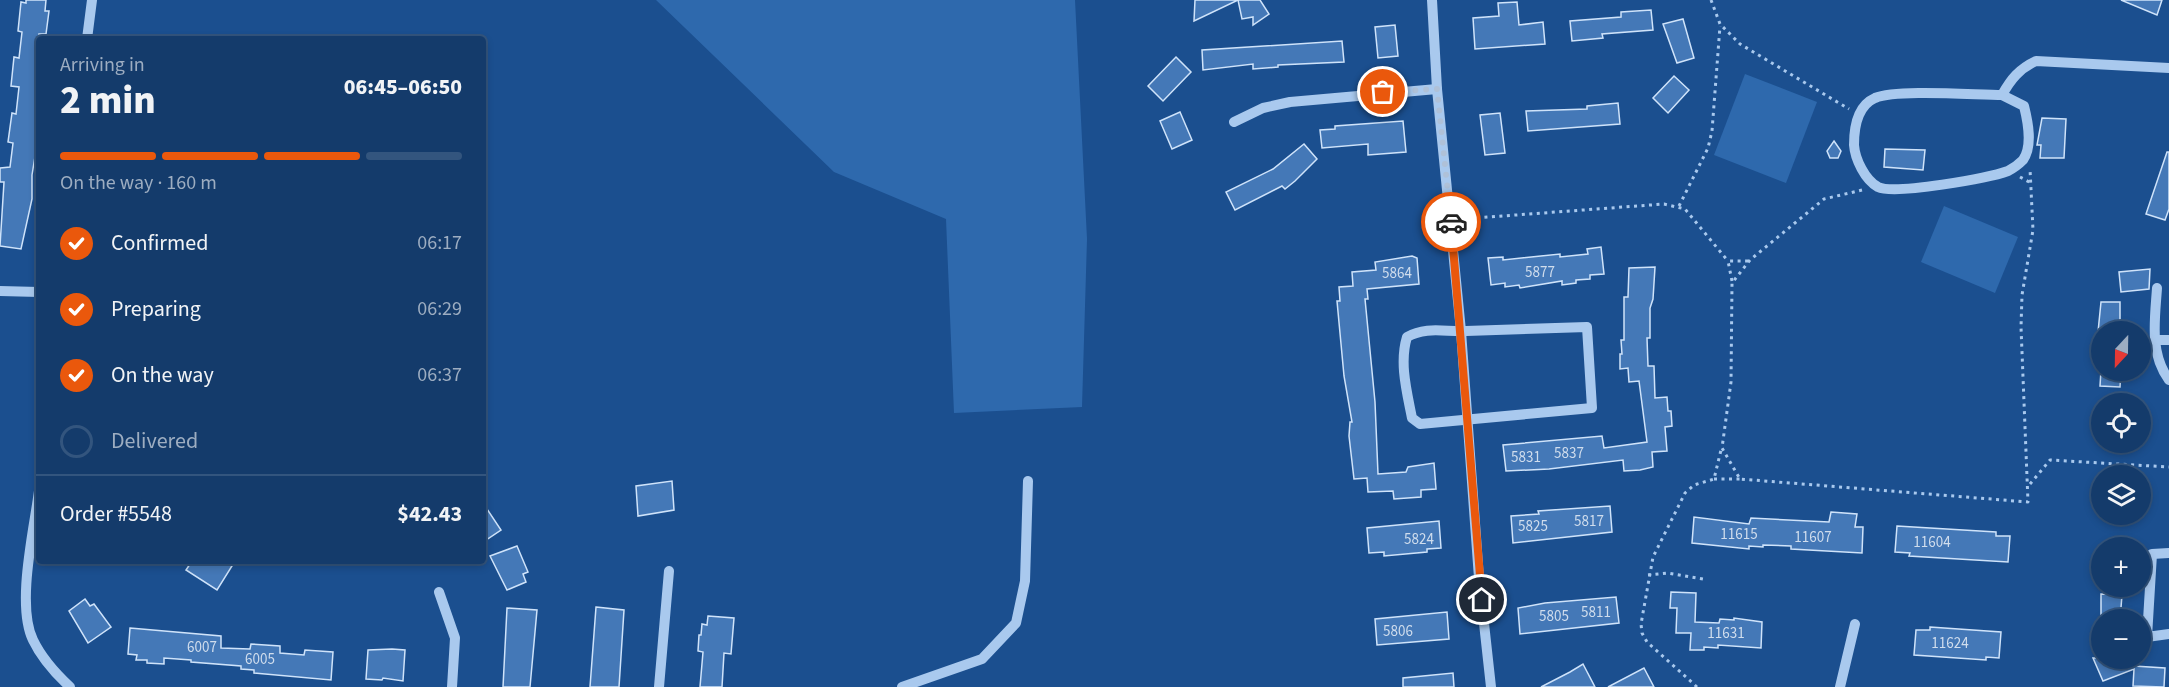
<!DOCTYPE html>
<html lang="en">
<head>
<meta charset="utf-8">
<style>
	body { margin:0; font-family:"Source Sans 3",sans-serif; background:#214673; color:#f1f3f6; height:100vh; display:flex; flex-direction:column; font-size:22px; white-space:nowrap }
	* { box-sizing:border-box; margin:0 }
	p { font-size:20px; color:#9dadc1 }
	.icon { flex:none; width:33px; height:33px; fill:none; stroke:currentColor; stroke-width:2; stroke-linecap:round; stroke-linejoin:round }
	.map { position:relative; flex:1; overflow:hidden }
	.side { position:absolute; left:36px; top:36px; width:450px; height:528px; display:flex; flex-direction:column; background:#143b6b; border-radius:6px; box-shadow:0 3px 9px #0003,0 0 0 2px #33557e }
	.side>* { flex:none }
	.needle { width:39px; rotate:202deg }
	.controls { position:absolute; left:2091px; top:321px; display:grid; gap:12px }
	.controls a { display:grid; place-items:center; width:60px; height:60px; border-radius:50%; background:#143b6b; box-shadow:0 3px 9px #0003,0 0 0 2px #33557e; font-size:30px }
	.pin { position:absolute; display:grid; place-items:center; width:51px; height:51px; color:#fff; margin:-26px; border:3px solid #fff; border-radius:50%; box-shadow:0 2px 6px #0007 }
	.courier { position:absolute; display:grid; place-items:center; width:60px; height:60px; margin:-30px; border:4px solid #ea580c; border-radius:50%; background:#fff; color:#222; box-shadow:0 2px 8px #0007 }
	.headline em { font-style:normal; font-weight:800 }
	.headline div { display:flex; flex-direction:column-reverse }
	.headline { display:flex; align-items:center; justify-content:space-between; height:102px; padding:0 24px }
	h1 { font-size:39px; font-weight:800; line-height:45px }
	.bar { display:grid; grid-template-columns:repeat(4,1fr); gap:9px 6px; align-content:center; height:72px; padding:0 24px }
	.bar i { height:8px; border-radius:4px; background:#33557e }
	.bar .selected { background:#ea580c }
	.bar p { grid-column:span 4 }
	.line { display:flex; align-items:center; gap:15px; padding:0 24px; border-top:2px solid #33557e }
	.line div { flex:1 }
	ol { padding:0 24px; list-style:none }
	li { display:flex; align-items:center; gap:18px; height:66px }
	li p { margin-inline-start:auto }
	li .icon { padding:6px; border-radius:50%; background:#ea580c; color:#fff; stroke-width:4 }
	li:last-child { color:#9dadc1 }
	li i { width:33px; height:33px; border:3px solid #33557e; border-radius:50% }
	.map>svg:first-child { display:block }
	.green { fill:#2e69ad }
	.building { fill:#4478b7; stroke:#cfe3fa; stroke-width:1.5 }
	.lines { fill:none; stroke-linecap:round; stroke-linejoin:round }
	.path { stroke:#a9c9ee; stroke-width:3; stroke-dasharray:3 4.5; stroke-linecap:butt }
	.minor { stroke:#a9c9ee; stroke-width:10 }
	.done { stroke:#afc1d8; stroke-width:6; stroke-dasharray:0 10.8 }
	.route { stroke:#ea580c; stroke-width:8 }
	.labels { text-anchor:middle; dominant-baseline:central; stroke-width:4.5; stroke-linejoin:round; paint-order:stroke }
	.number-label { font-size:15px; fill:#d0dded }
</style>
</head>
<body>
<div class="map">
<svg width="2169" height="687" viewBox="0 0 2169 687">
	<rect width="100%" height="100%" fill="#1b4f8f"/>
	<g class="green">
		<polygon points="656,0 1075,0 1087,239 1082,407 954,413 946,219 834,172"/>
		<polygon points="1745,74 1817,102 1786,183 1714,155"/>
		<polygon points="1944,206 2018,237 1995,293 1921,262"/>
	</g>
	<g class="building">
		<polygon points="26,0 46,0 45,11 49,11 46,34 39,34 39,95 36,121 39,121 39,132 32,175 32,199 21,249 0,246 4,182 0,182 0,168 10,167 13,143 8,142 12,113 16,114 19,87 11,86 14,57 19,58 22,32 18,31 21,2 26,3"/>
		<polygon points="1195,0 1238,0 1194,21"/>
		<polygon points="1238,0 1260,0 1269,14 1253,25 1253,17 1242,19"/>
		<polygon points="2121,0 2162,0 2157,15"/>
		<polygon points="1517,2 1519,25 1543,22 1545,44 1475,49 1473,18 1499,16 1498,3"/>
		<polygon points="1651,10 1653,30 1602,34 1603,38 1572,41 1570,21 1621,17 1621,12"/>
		<polygon points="1683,19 1694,58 1677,63 1663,24"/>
		<polygon points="1395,25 1398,56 1378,58 1375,27"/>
		<polygon points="1342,41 1344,62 1278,65 1278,67 1253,69 1253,64 1203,70 1202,50"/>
		<polygon points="1176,57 1191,72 1163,101 1148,86"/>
		<polygon points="1674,76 1689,90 1668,113 1653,98"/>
		<polygon points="1618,103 1620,124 1528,131 1526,111 1587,109 1587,106"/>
		<polygon points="1180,112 1192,140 1172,149 1160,121"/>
		<polygon points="1500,113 1505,153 1485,155 1480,115"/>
		<polygon points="2042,118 2066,119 2064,158 2040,158 2041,145 2037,145"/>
		<polygon points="1403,121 1406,152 1368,155 1368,144 1322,148 1320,130 1335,129 1335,126"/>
		<polygon points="1834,141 1841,151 1838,158 1830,158 1827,151"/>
		<polygon points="1304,144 1317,159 1295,181 1285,189 1282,186 1235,210 1226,192 1273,169"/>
		<polygon points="1885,149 1925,150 1923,170 1884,167"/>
		<polygon points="2167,152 2169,152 2169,209 2165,220 2146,214"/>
		<polygon points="1601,247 1604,274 1590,275 1590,279 1576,280 1576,283 1562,285 1562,281 1520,288 1519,285 1505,287 1505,283 1491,285 1488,258 1503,257 1503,260 1560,254 1560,257 1588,254 1587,249"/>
		<polygon points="1412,256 1417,258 1419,284 1367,289 1368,299 1365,299 1375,402 1378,474 1406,472 1408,467 1434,463 1436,489 1421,490 1421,497 1394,499 1393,491 1368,492 1367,478 1354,479 1349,436 1350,422 1352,422 1344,376 1337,301 1340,301 1339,287 1353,286 1352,272 1376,270 1375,262"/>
		<polygon points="1655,267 1653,299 1650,308 1650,338 1647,338 1648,366 1654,366 1655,398 1667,397 1668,411 1671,411 1672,426 1665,427 1667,451 1652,452 1653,467 1640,470 1624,471 1623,460 1549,469 1506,471 1503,445 1602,436 1604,448 1647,442 1639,381 1629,382 1628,368 1620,369 1620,354 1622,354 1621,340 1624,340 1624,297 1628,297 1629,268"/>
		<polygon points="2150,269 2149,289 2121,292 2119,272"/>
		<polygon points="2101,302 2120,302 2120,332 2098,332"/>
		<polygon points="2101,370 2121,370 2120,387 2100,386"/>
		<polygon points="672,481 674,510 638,516 636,486"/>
		<polygon points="483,503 501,530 483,542"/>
		<polygon points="1610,506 1612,532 1513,543 1511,516 1539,514 1538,511"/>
		<polygon points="1831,512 1857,514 1855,527 1863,527 1862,553 1791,549 1791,546 1763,545 1763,547 1749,546 1749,549 1692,543 1694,517 1749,524 1751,518 1829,522"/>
		<polygon points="1439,521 1441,548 1427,549 1427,552 1384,556 1384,552 1369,553 1367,528"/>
		<polygon points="1897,526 1996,532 1996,536 2010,536 2008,562 1909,556 1910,553 1895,552"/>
		<polygon points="517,546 528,572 523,574 526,582 507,590 490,556"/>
		<polygon points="192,561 224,561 232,566 217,590 186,570"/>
		<polygon points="1671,592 1696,593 1695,622 1719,623 1720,619 1734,620 1734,618 1762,622 1761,648 1718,645 1718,648 1704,647 1704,650 1690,650 1691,633 1676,633 1677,608 1670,608"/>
		<polygon points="2101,594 2122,595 2120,620 2101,620"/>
		<polygon points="1616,597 1619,623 1520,634 1518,608 1545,603"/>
		<polygon points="85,599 90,606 94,604 111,627 88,643 69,611"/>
		<polygon points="596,607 624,610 619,687 590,687"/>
		<polygon points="507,608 537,610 530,687 503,687"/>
		<polygon points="1447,612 1449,639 1377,645 1375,619"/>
		<polygon points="708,616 734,618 731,654 724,653 722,687 700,687 703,652 698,651 699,635 701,635 702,624 707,625"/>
		<polygon points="1930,627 2001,632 1999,658 1986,657 1986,660 1914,655 1916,630 1930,630"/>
		<polygon points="130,628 221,636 221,648 250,649 251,644 280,646 280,653 304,655 305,650 333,652 331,680 254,673 254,670 241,669 241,666 191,662 191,660 164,658 164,664 147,663 147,660 136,660 137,655 128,654"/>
		<polygon points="392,649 405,650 403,681 383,678 382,680 366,679 368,650"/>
		<polygon points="2093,658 2115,658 2118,665 2165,668 2164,687 2133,686 2134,669 2103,681"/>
		<polygon points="1583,664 1595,687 1541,687 1570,672"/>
		<polygon points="1644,668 1654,687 1608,687"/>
		<polygon points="1453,673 1454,687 1403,687 1403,678"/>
	</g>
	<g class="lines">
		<g class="path">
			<polyline points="1711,0 1720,24 1740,44 1849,109"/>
			<polyline points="2020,177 2031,183"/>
			<polyline points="1862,190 1824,199 1750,260 1732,283 1731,382 1722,448 1740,479 2028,502 2021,327 2022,295 2033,230 2030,169"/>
			<polyline points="1679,206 1708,148 1712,131 1720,26"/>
			<polyline points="1462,219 1664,204 1685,209 1728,261"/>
			<polyline points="1732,281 1728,261 1748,261"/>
			<polyline points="1714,479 1740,479"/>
			<polyline points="2030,484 2050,460 2169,467"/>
			<polyline points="1648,575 1668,573 1703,579"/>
			<polyline points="1697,687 1647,642 1642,633 1641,624 1653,557 1685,493 1694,485 1714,479 1721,450"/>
		</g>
		<g class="minor">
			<polyline points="1432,0 1437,89 1461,331 1479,578 1491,687"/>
			<polyline points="87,39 92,0"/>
			<path d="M2002,95l22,11c4,16 9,40 -1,54 -3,3 -11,9 -15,11 -19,7 -113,24 -130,16 -13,-7 -23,-28 -24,-42 0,-18 3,-39 21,-47 22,-9 100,-3 127,-3 9,-16 17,-26 34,-34l133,7"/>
			<polyline points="1234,122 1263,108 1290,102 1437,89"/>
			<path d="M2157,288c-2,31 -8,65 12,92"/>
			<polyline points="0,291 39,292"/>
			<path d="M1587,327l5,81 -172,16 -8,-6c-5,-26 -13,-55 -5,-81 19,-11 38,-5 59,-6 41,-1 81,-3 121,-4z"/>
			<polyline points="2155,340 2169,340"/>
			<path d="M39,491c-5,39 -23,114 -6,149 9,19 22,33 37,47"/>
			<polyline points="2169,553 2152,554 2147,637 2169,634"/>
			<polyline points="439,592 455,638 452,687"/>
			<polyline points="659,687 669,571"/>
			<polyline points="902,687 982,659 1016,623 1025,581 1028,481"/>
			<polyline points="1840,687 1855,624"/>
		</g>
	</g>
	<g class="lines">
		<polyline class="done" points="1383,92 1437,89 1451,222"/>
		<polyline class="route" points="1451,222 1482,600"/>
	</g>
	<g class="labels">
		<g class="number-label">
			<text x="1540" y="272">5877</text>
			<text x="1397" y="273">5864</text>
			<text x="1569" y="453">5837</text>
			<text x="1526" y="457">5831</text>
			<text x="1589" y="521">5817</text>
			<text x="1533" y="526">5825</text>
			<text x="1739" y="534">11615</text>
			<text x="1813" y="537">11607</text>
			<text x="1419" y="539">5824</text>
			<text x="1932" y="542">11604</text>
			<text x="1596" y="612">5811</text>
			<text x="1554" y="616">5805</text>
			<text x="1398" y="631">5806</text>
			<text x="1726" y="633">11631</text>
			<text x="1950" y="643">11624</text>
			<text x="202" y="647">6007</text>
			<text x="260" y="659">6005</text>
		</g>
	</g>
</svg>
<div class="controls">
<a><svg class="needle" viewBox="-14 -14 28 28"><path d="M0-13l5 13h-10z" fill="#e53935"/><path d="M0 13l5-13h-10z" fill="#9dadc1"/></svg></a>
<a><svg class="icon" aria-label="locate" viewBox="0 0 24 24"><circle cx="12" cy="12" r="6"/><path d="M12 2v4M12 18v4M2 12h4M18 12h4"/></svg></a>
<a><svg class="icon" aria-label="layers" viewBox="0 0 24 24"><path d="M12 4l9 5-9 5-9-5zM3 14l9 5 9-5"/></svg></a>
<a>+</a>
<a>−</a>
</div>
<div class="pin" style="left:1383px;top:92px;background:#ea580c"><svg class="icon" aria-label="bag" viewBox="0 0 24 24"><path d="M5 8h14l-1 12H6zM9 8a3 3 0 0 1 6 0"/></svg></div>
<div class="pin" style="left:1482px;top:600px;background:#1f2937"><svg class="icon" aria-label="home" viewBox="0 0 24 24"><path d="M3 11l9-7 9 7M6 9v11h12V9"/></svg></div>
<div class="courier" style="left:1451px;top:222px"><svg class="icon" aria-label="car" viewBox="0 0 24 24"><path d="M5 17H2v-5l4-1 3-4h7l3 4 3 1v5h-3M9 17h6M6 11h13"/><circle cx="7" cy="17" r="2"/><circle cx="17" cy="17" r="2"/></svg></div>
<section class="side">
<div class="headline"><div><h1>2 min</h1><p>Arriving in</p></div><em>06:45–06:50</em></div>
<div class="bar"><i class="selected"></i><i class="selected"></i><i class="selected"></i><i></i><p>On the way · 160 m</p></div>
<ol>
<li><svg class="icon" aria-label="check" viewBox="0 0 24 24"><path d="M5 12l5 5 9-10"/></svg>Confirmed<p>06:17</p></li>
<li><svg class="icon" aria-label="check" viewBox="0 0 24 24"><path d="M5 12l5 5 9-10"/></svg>Preparing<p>06:29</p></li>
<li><svg class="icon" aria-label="check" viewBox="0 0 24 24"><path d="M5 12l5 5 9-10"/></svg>On the way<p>06:37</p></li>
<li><i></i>Delivered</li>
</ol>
<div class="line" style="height:78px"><div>Order #5548</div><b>$42.43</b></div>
</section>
</div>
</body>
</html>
